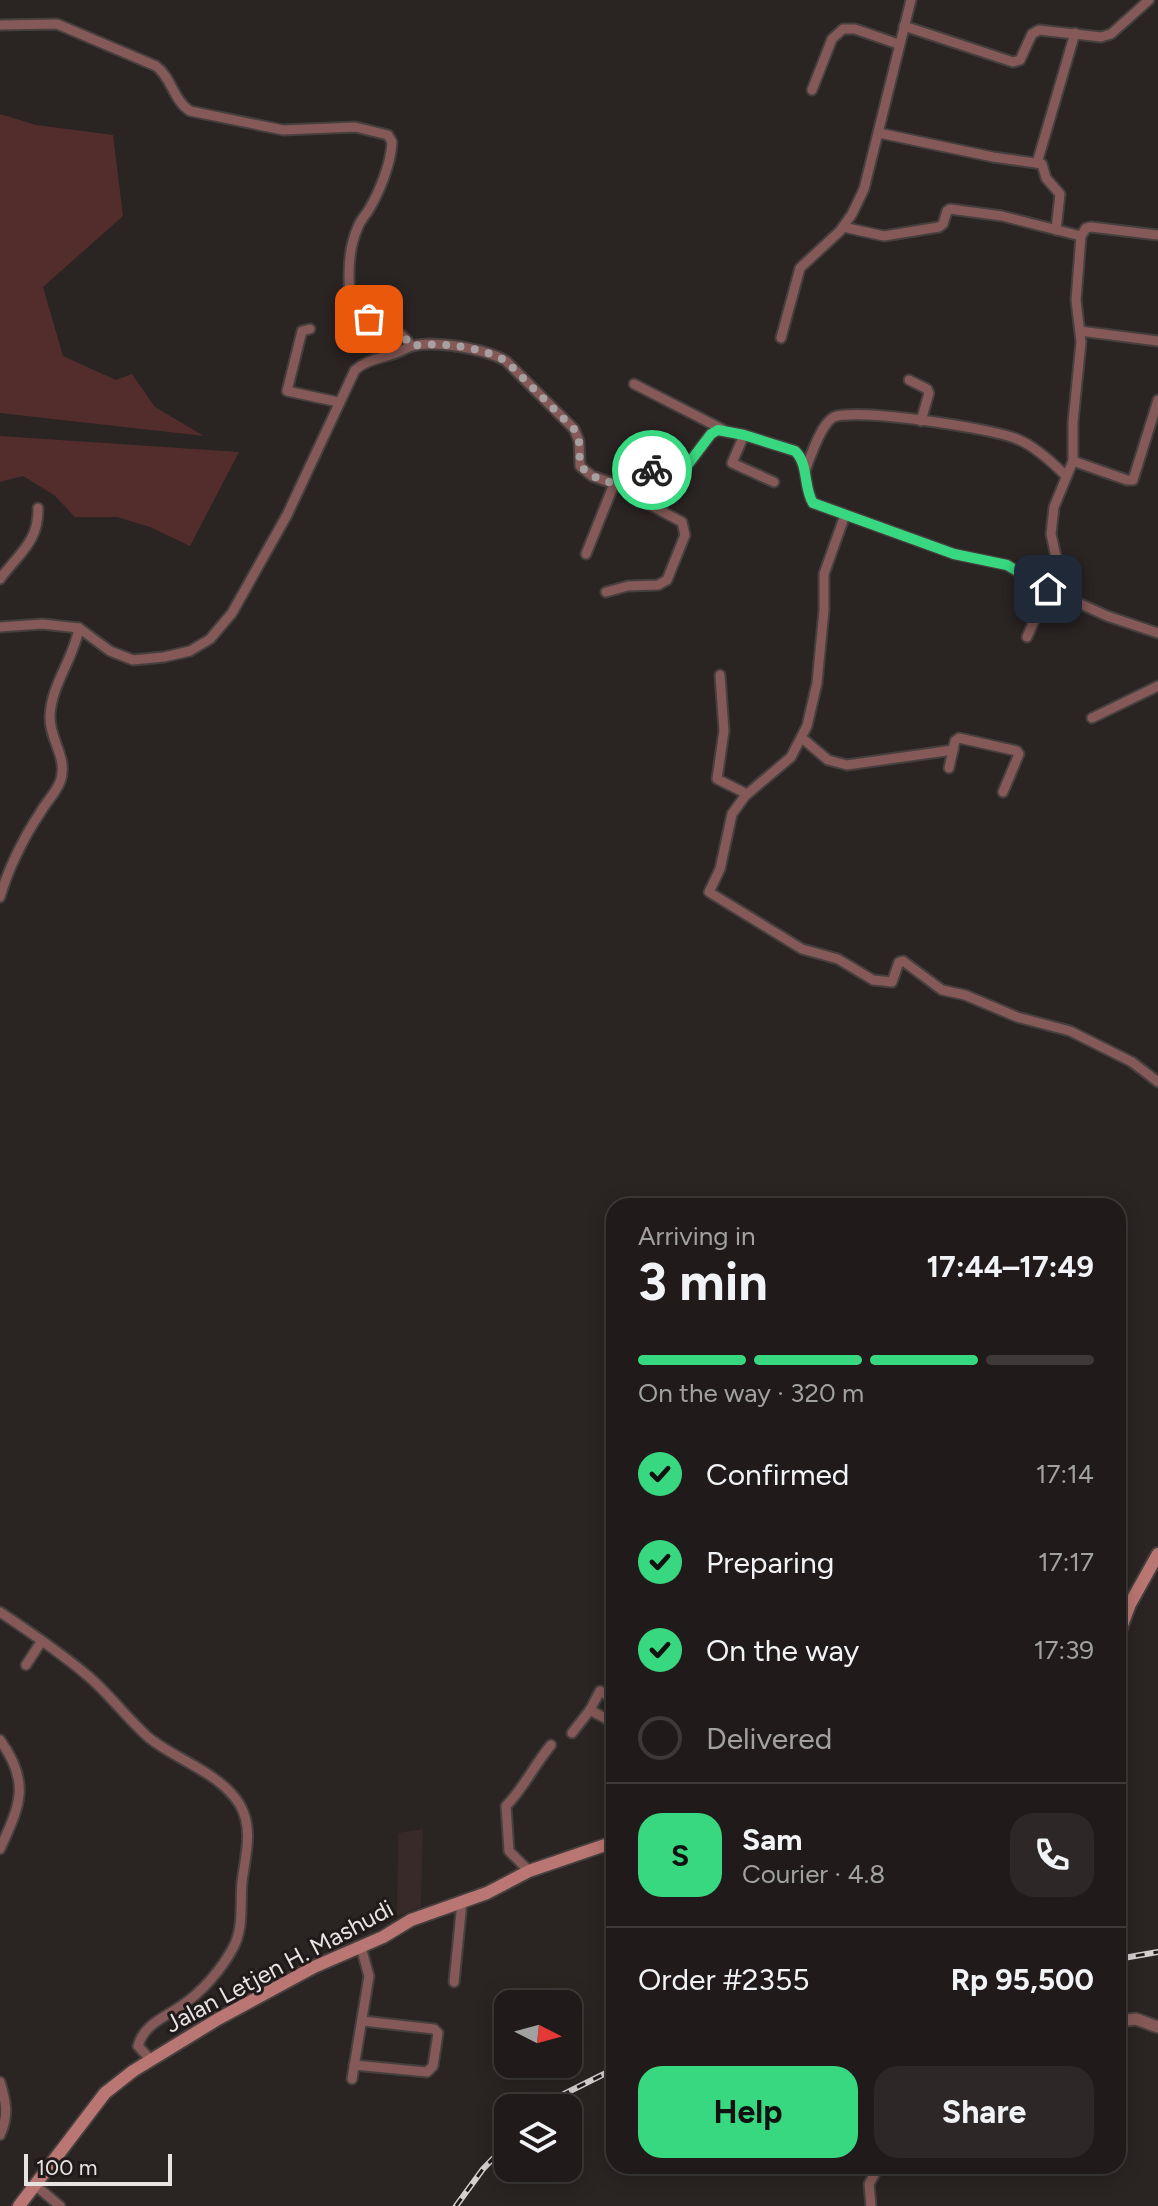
<!DOCTYPE html>
<html lang="en">
<head>
<meta charset="utf-8">
<style>
	body { margin:0; font-family:Figtree,sans-serif; background:#2d2827; color:#f1f3f6; height:100vh; display:flex; flex-direction:column; font-size:30px; white-space:nowrap }
	* { box-sizing:border-box; margin:0 }
	p { font-size:26px; color:#a2a1a2 }
	.icon { flex:none; width:44px; height:44px; fill:none; stroke:currentColor; stroke-width:2; stroke-linecap:round; stroke-linejoin:round }
	.map { position:relative; flex:1; overflow:hidden }
	.details { position:absolute; left:606px; top:1198px; width:520px; height:976px; display:flex; flex-direction:column; background:#201b1a; border-radius:24px; box-shadow:0 4px 20px #0003,0 0 0 2px #3d3939 }
	.details>* { flex:none }
	.needle { width:52px; rotate:96deg }
	.fabs { position:absolute; left:494px; top:1990px; display:grid; gap:16px }
	.fabs a { display:grid; place-items:center; width:88px; height:88px; border-radius:16px; background:#201b1a; box-shadow:0 4px 20px #0003,0 0 0 2px #3d3939; font-size:40px }
	.scale { position:absolute; left:24px; bottom:20px; width:148px; box-sizing:border-box; padding-left:8px; border:4px solid #e8e3e3; border-top:0; font-size:22px; line-height:28px; white-space:nowrap; color:#e8e3e3; -webkit-text-stroke:6px #201a1a; paint-order:stroke }
	.pin { position:absolute; display:grid; place-items:center; width:68px; height:68px; color:#fff; margin:-34px; border-radius:16px; box-shadow:0 4px 12px #0006 }
	.courier { position:absolute; display:grid; place-items:center; width:80px; height:80px; margin:-40px; border:6px solid #38d880; border-radius:50%; background:#fff; color:#222; box-shadow:0 2px 10px #0007 }
	.headline em { font-style:normal; font-weight:700 }
	.headline div { display:flex; flex-direction:column-reverse }
	.headline { display:flex; align-items:center; justify-content:space-between; height:136px; padding:0 32px }
	h1 { font-size:52px; font-weight:700; line-height:60px }
	.bar { display:grid; grid-template-columns:repeat(4,1fr); gap:12px 8px; align-content:center; height:96px; padding:0 32px }
	.bar i { height:10px; border-radius:6px; background:#3d3939 }
	.bar .on { background:#38d880 }
	.bar p { grid-column:span 4 }
	.line { display:flex; align-items:center; gap:20px; padding:0 32px; border-top:2px solid #3d3939 }
	.line div { flex:1 }
	.round { display:grid; place-items:center; flex:none; width:84px; height:84px; border-radius:24px; background:#2d2827 }
	ol { padding:0 32px; list-style:none }
	li { display:flex; align-items:center; gap:24px; height:88px }
	li p { margin-inline-start:auto }
	li .icon { padding:8px; border-radius:50%; background:#38d880; color:#111; stroke-width:4 }
	li:last-child { color:#a2a1a2 }
	li i { width:44px; height:44px; border:4px solid #3d3939; border-radius:50% }
	.action { display:flex; gap:16px; margin-top:auto; padding:16px 32px }
	.action a { flex:1; height:92px; border-radius:24px; background:#38d880; color:#111; font-size:32px; font-weight:700; line-height:92px; text-align:center }
	.action a+a { background:#2d2827; color:#f1f3f6 }
	.map>svg:first-child { display:block }
	.built { fill:#382a29 }
	.green { fill:#522d2c }
	.lines { fill:none; stroke-linecap:round; stroke-linejoin:round }
	.minor-casing { stroke:#453f3e; stroke-width:13 }
	.tertiary-casing { stroke:#453f3e; stroke-width:15 }
	.secondary-casing { stroke:#453f3e; stroke-width:16 }
	.minor { stroke:#845957; stroke-width:9 }
	.tertiary { stroke:#845957; stroke-width:11 }
	.secondary { stroke:#b97672; stroke-width:12 }
	.rail-casing { stroke:#d5cfcf; stroke-width:6 }
	.rail { stroke:#201a1a; stroke-width:3; stroke-dasharray:9; stroke-linecap:butt }
	.done { stroke:#a6a0a0; stroke-width:8; stroke-dasharray:0 14.4 }
	.route { stroke:#38d880; stroke-width:10 }
	.labels { text-anchor:middle; dominant-baseline:central; stroke-width:6; stroke-linejoin:round; paint-order:stroke }
	.street-label { font-size:24px; fill:#e8e3e3; stroke:#201a1a }
</style>
</head>
<body>
<div class="map">
<svg width="1158" height="2206" viewBox="0 0 1158 2206">
	<rect width="100%" height="100%" fill="#2a2423"/>
	<polygon class="built" points="423,1829 421,1907 397,1916 398,1833"/>
	<g class="green">
		<polygon points="0,114 36,125 113,135 123,216 43,287 63,356 116,380 132,374 155,407 204,436 0,413"/>
		<polygon points="0,436 239,452 190,546 150,527 117,517 75,517 54,495 23,476 0,482"/>
	</g>
	<g class="lines">
		<g class="minor-casing">
			<g id="minor">
				<path d="M0,25l57,-1 99,42c16,12 17,34 34,45l93,19 72,-3 33,8 4,7c-1,22 -13,51 -24,69 -4,6 -8,10 -10,16 -7,15 -9,31 -9,48 0,10 0,21 4,30 13,23 43,16 58,41"/>
				<polyline points="904,26 1013,62 1020,60 1032,34 1039,30 1101,37 1111,34 1149,0"/>
				<polyline points="812,90 832,39 843,29 855,29 898,44"/>
				<polyline points="879,133 993,157 1042,164 1046,178 1060,194 1056,230"/>
				<polyline points="1037,163 1075,33"/>
				<polyline points="843,227 884,236 939,227 943,224 947,211 950,209 1002,216 1081,236"/>
				<polyline points="310,329 302,331 287,391 338,402"/>
				<polyline points="1080,331 1158,341"/>
				<polyline points="781,338 800,268 840,231 852,214 864,189 911,0"/>
				<polyline points="909,380 927,389 929,393 921,421"/>
				<polyline points="634,384 722,429"/>
				<polyline points="744,435 732,463 774,482"/>
				<polyline points="1073,461 1127,480 1133,480 1158,400"/>
				<path d="M805,471c5,-13 16,-48 29,-54 23,-9 157,11 183,22 18,7 35,23 49,37"/>
				<polyline points="845,515 824,574 824,610 817,683 807,726 791,757 745,796 732,814 720,869 709,892 802,949 838,959 873,980 892,982 899,962 903,961 942,990 965,995 1017,1017 1070,1031 1132,1062 1158,1082"/>
				<polyline points="586,554 614,484"/>
				<path d="M0,579c18,-25 39,-37 38,-71"/>
				<polyline points="606,592 628,586 658,585 667,580 685,535 682,522 639,499 632,490"/>
				<polyline points="1065,597 1051,534 1054,507 1073,461 1073,422 1081,342 1076,300 1081,236 1086,228 1091,227 1158,235"/>
				<polyline points="0,627 42,624 79,628"/>
				<polyline points="1027,637 1048,589"/>
				<polyline points="720,675 724,731 717,779 747,794"/>
				<polyline points="1092,718 1158,686"/>
				<polyline points="802,738 828,760 847,765 953,750"/>
				<polyline points="949,768 955,741 959,738 1017,751 1019,754 1003,792"/>
				<path d="M0,897c8,-28 24,-60 40,-84 6,-11 15,-19 20,-31 9,-24 -11,-42 -10,-66 1,-31 24,-58 29,-88l31,23 23,9 31,-3 26,-6 20,-12 22,-26 55,-98 68,-145c10,-9 22,-11 35,-15 8,-2 15,-7 23,-9 22,-6 73,3 93,15l68,68 5,12 1,25 12,10 40,14 12,-19 42,-4 25,-33 7,-4 26,5 51,16c14,13 8,36 18,52l141,51 53,11 34,21 66,30 51,17"/>
				<path d="M0,1612c30,20 61,41 88,64 22,19 39,42 60,61 28,23 73,36 92,68 14,24 5,52 2,77 -2,22 2,46 -9,66 -12,22 -31,44 -52,58 -17,12 -37,18 -43,40l13,14"/>
				<polyline points="26,1665 41,1642"/>
				<polyline points="614,1699 600,1691 590,1710 614,1723"/>
				<polyline points="572,1733 590,1710"/>
				<path d="M0,1740c31,43 20,65 0,109"/>
				<path d="M529,1871l-20,-20 -3,-45c18,-18 28,-41 45,-61"/>
				<polyline points="454,1982 462,1902"/>
				<polyline points="354,2065 427,2072 433,2066 438,2033 434,2029 363,2021"/>
				<polyline points="352,2079 369,1976 361,1947"/>
				<path d="M0,2082c6,19 9,34 0,53"/>
				<polyline points="35,2185 60,2206"/>
				<polyline points="871,2206 869,2184 879,2166"/>
			</g>
		</g>
		<g class="tertiary-casing">
			<polyline id="tertiary" points="1118,2021 1136,2019 1158,2027"/>
		</g>
		<g class="secondary-casing">
			<g id="secondary">
				<polyline points="1118,1636 1130,1604 1158,1554"/>
				<polyline points="19,2206 105,2093 133,2071 218,2019 314,1967 383,1937 411,1920 487,1893 529,1871 614,1842"/>
			</g>
		</g>
		<use href="#minor" class="minor"/>
		<use href="#tertiary" class="tertiary"/>
		<use href="#secondary" class="secondary"/>
		<g class="rail-casing">
			<g id="rail">
				<polyline points="1118,1959 1158,1952"/>
				<polyline points="548,2108 564,2094 614,2069"/>
				<polyline points="456,2206 483,2169 508,2143"/>
			</g>
		</g>
		<use href="#rail" class="rail"/>
	</g>
	<g class="lines">
		<path class="done" d="M369,319c18,6 32,11 42,27 29,-4 69,0 95,15l68,68 5,12 1,25 12,10 40,14 12,-19 8,-1"/>
		<path class="route" d="M652,470l34,-3 25,-33 7,-4 26,5 51,16c14,13 8,36 18,52l141,51 53,11 41,24"/>
	</g>
	<g class="labels">
		<g class="street-label">
			<text transform="translate(279 1966) rotate(-28)">Jalan Letjen H. Mashudi</text>
		</g>
	</g>
</svg>
<div class="fabs">
<a><svg class="needle" viewBox="-14 -14 28 28"><path d="M0-13l5 13h-10z" fill="#e53935"/><path d="M0 13l5-13h-10z" fill="#a2a1a2"/></svg></a>
<a><svg class="icon" aria-label="layers" viewBox="0 0 24 24"><path d="M12 4l9 5-9 5-9-5zM3 14l9 5 9-5"/></svg></a>
</div>
<div class="scale">100 m</div>
<div class="pin" style="left:369px;top:319px;background:#ea580c"><svg class="icon" aria-label="bag" viewBox="0 0 24 24"><path d="M5 8h14l-1 12H6zM9 8a3 3 0 0 1 6 0"/></svg></div>
<div class="pin" style="left:1048px;top:589px;background:#1f2937"><svg class="icon" aria-label="home" viewBox="0 0 24 24"><path d="M3 11l9-7 9 7M6 9v11h12V9"/></svg></div>
<div class="courier" style="left:652px;top:470px"><svg class="icon" aria-label="bike" viewBox="0 0 24 24"><circle cx="6" cy="16" r="4"/><circle cx="18" cy="16" r="4"/><path d="M6 16l4-8h5l3 8M10 8l3 8H6M13 5h3"/></svg></div>
<section class="details">
<div class="headline"><div><h1>3 min</h1><p>Arriving in</p></div><em>17:44–17:49</em></div>
<div class="bar"><i class="on"></i><i class="on"></i><i class="on"></i><i></i><p>On the way · 320 m</p></div>
<ol>
<li><svg class="icon" aria-label="check" viewBox="0 0 24 24"><path d="M5 12l5 5 9-10"/></svg>Confirmed<p>17:14</p></li>
<li><svg class="icon" aria-label="check" viewBox="0 0 24 24"><path d="M5 12l5 5 9-10"/></svg>Preparing<p>17:17</p></li>
<li><svg class="icon" aria-label="check" viewBox="0 0 24 24"><path d="M5 12l5 5 9-10"/></svg>On the way<p>17:39</p></li>
<li><i></i>Delivered</li>
</ol>
<div class="line" style="height:144px"><b class="round" style="background:#38d880;color:#111">S</b><div><b>Sam</b><p>Courier · 4.8</p></div><a class="round"><svg class="icon" aria-label="phone" viewBox="0 0 24 24"><path d="M5 4h4l2 5-3 2q2 4 5 5l2-3 5 2v4C11 20 4 13 5 4z"/></svg></a></div>
<div class="line" style="height:104px"><div>Order #2355</div><b>Rp 95,500</b></div>
<div class="action"><a>Help</a><a>Share</a></div>
</section>
</div>
</body>
</html>
